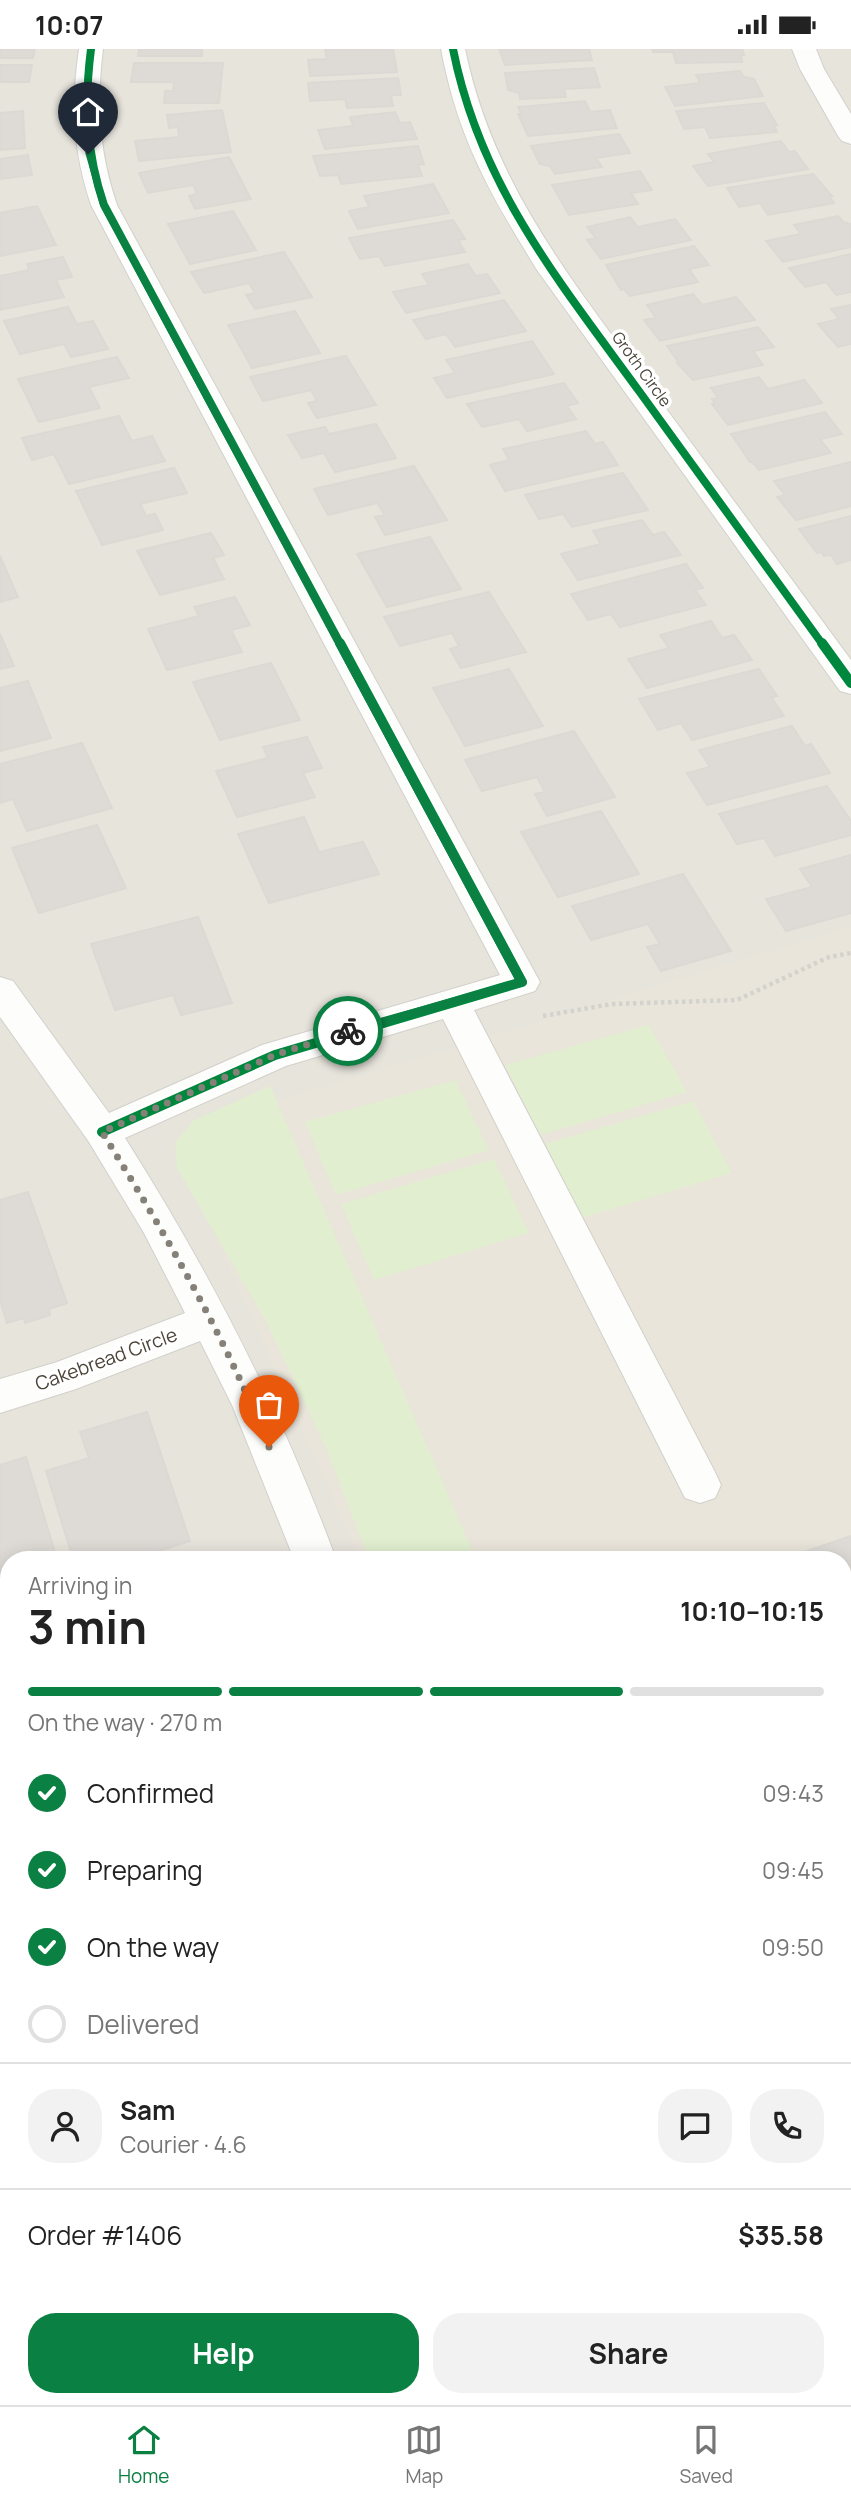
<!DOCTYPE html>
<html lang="en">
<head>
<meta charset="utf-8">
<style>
	body { margin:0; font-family:Manrope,sans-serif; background:#f2f2f2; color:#222; height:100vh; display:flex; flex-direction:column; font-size:26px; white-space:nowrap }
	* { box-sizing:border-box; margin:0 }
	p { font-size:23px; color:#767676 }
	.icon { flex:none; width:38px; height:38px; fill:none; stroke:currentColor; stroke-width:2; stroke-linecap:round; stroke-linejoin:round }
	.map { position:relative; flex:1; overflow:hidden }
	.panel { position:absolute; left:0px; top:1502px; width:852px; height:856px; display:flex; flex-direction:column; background:#fff; border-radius:28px 28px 0 0; box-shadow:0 4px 18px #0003 }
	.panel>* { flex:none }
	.pin { position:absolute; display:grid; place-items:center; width:60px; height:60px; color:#fff; margin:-72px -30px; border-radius:50% 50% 50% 0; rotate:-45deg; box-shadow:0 0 7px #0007 }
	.pin .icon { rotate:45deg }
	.courier { position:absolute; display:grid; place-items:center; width:70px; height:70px; margin:-35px; border:5px solid #0b8043; border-radius:50%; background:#fff; color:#222; box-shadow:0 2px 9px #0007 }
	.head em { font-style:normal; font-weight:700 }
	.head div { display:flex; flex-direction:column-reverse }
	.head { display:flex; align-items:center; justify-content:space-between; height:119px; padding:0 28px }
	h1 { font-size:46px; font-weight:700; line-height:52px }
	.bar { display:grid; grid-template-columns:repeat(4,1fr); gap:10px 7px; align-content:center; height:84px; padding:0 28px }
	.bar i { height:9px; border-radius:5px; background:#e0e0e0 }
	.bar .on { background:#0b8043 }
	.bar p { grid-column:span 4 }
	.line { display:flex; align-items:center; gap:18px; padding:0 28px; border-top:2px solid #e0e0e0 }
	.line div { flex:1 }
	.round { display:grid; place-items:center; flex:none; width:74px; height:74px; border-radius:28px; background:#f2f2f2 }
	ol { padding:0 28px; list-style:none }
	li { display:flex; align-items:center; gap:21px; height:77px }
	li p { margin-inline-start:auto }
	li .icon { padding:7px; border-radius:50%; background:#0b8043; color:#fff; stroke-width:4 }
	li:last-child { color:#767676 }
	li i { width:38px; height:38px; border:4px solid #e0e0e0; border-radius:50% }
	.cta { display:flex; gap:14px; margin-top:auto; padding:14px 28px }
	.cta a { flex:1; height:80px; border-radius:28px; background:#0b8043; color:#fff; font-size:28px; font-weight:700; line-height:80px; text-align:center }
	.cta a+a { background:#f2f2f2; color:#222 }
	.status { display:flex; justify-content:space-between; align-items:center; height:49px; padding:0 35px; background:#fff; direction:ltr }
	.status svg { height:19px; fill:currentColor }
	.tabs { display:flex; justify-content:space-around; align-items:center; height:98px; border-top:2px solid #e0e0e0; background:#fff; font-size:19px; color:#767676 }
	.tabs a { display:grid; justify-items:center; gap:4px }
	.tabs .on { color:#0b8043 }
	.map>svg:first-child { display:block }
	.residential { fill:#e7e4dc; fill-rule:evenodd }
	.education { fill:#eae5da }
	.green { fill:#e1eecf }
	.building { fill:#dedbd6; stroke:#dcd9d4; stroke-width:2 }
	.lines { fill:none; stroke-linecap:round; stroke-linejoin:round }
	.minor-casing { stroke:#d2d0cb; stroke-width:2 }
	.path { stroke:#d3d2cc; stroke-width:4.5; stroke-dasharray:3.5 3.5; stroke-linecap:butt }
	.minor { fill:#fdfdfc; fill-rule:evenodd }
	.cycleway-far1-casing { stroke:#fff; stroke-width:11 }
	.cycleway-casing { stroke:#fff; stroke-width:14 }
	.cycleway-far1 { stroke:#00873e; stroke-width:8 }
	.cycleway { stroke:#00873e; stroke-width:10 }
	.route { fill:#0b8043 }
	.done { stroke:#868178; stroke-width:7; stroke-dasharray:0 12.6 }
	.labels { text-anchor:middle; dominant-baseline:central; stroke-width:7; stroke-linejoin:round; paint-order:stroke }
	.far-street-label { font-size:16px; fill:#4b4439; stroke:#fff }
	.street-label { font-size:19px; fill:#4b4439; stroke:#fff }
</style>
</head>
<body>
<div class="status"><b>10:07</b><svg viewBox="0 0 49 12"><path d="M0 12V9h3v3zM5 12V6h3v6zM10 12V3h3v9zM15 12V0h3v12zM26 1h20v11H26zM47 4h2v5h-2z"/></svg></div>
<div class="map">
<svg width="851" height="2356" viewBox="0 0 851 2356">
	<rect width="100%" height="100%" fill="#f4f2ee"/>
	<path class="residential" d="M0,0h851v2356h-851zM9,1510h835v838h-835z"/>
	<polygon class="education" points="851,878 851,2356 535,2356 534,2349 844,2348 844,1510 360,1510 182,1112 234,1065"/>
	<g class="green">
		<polygon points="649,976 687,1043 540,1086 505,1016"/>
		<polygon points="455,1031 489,1101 336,1146 305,1073"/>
		<polygon points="270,1037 476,1510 369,1510 326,1399 266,1272 177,1119 175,1094 193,1072"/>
		<polygon points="693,1052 732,1124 582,1169 545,1095"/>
		<polygon points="494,1110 529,1184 374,1231 341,1155"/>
		<polygon points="677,2348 815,2349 818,2356 672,2356"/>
	</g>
	<g class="building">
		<polygon points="0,0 35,0 33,9 0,9"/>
		<polygon points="139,0 202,0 202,7 138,7"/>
		<polygon points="325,0 393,0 397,23 310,27 308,11 327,10"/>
		<polygon points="499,0 589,0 592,11 505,16"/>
		<polygon points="652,0 742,0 744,6 741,6 742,13 676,14 673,3 653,3"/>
		<polygon points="134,14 223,14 219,54 164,54 165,42 173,42 174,33 131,33"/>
		<polygon points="0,16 32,16 29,33 0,33"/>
		<polygon points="594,19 600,38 564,40 566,48 520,50 519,44 508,41 505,24"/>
		<polygon points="740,22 744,28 754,30 763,47 675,57 665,38 700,34 696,26"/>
		<polygon points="398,29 401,46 391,46 393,57 347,59 345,50 310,52 308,34"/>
		<polygon points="585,52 590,63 610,61 617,79 528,87 518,65 521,65 518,58"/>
		<polygon points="764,54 777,76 774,76 777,83 710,89 705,78 684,80 676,62"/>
		<polygon points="222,61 231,103 139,112 135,92 179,88 178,78 169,79 167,66"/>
		<polygon points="23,62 25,99 0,101 0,64"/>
		<polygon points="395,63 400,74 410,73 417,90 325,100 318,81 353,77 350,68"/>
		<polygon points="619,85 630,104 596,109 602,118 555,125 550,117 540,115 531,97"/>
		<polygon points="781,92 789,103 795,102 808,120 708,137 693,117 714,113 708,105"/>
		<polygon points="418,97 424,115 418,116 422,127 341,135 338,126 320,127 313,107"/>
		<polygon points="28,106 32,126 0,130 0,110"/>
		<polygon points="229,108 251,150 195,160 189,147 197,145 193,136 148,144 139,124"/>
		<polygon points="640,122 652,141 631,144 638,155 569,166 552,136"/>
		<polygon points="813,125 832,147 829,147 834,154 768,166 760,154 739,158 727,139"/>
		<polygon points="433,135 449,164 358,180 349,162 369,158 364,147"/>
		<polygon points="37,157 56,196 0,207 0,164"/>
		<polygon points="233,162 256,201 190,215 168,175"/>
		<polygon points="838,167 843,173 851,175 851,198 783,213 766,192 801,185 794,176"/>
		<polygon points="630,168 638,178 675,170 691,191 601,210 587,191 596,189 587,178"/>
		<polygon points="453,171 465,190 458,191 465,203 385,217 379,207 360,210 349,189"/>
		<polygon points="694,197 709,216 689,220 698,233 630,247 624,240 621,241 606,216"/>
		<polygon points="284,203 312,248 255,260 246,246 255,244 249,234 204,244 191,223"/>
		<polygon points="851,205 851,243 836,246 826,233 805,238 789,219"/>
		<polygon points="63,208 72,228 56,231 64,248 0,261 0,227 29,221 27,215"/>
		<polygon points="468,215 476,227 487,225 500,244 406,264 393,243 429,236 422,225"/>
		<polygon points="693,245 702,256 736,248 755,271 660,292 644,271 656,269 647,256"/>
		<polygon points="504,251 526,282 455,298 446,285 426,290 413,271"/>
		<polygon points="851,256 851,295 838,298 818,275 839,270 831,260"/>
		<polygon points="68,258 77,275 93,272 108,300 71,308 64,295 20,305 4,272"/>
		<polygon points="295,262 320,304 252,319 228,276"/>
		<polygon points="758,278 774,298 753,302 763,316 693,331 677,314 679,314 667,297"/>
		<polygon points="532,292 554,325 447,349 434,329 455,324 446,311"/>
		<polygon points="346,307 376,356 317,369 308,354 317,352 311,341 263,352 250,328"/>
		<polygon points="117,308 129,329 89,338 100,359 39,373 18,330"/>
		<polygon points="759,328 768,340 804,331 822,354 728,376 712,355 715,354 712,350 718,349 711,339"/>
		<polygon points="564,334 578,354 567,357 576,370 527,382 519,370 482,378 467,355"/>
		<polygon points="825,363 842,385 820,390 831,404 759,421 752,413 750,413 731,385"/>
		<polygon points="119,367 132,392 152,387 165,412 69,435 54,405 32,411 22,389"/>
		<polygon points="376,375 396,409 335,423 324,404 302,409 288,386 325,378 329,385"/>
		<polygon points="586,382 595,395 603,393 618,416 505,442 490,416 509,411 503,400"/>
		<polygon points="851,413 851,457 796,471 777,448 785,446 774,432"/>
		<polygon points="414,417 447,471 385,486 375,468 385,466 377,454 328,466 314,440"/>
		<polygon points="174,419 187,444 140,455 146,467 155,465 163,481 102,496 76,442"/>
		<polygon points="623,424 648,461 572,478 563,465 539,470 525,446"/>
		<polygon points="851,467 851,511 837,515 831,506 824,507 821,503 817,504 799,480"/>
		<polygon points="642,471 653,486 664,483 681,506 578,531 561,505 601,495 593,482"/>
		<polygon points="211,484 224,506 213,509 224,530 160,546 137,502"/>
		<polygon points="430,488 461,540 387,558 357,505"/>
		<polygon points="0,507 18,548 0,553"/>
		<polygon points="686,515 703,539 695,541 706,556 620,578 611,565 588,571 571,545"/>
		<polygon points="489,543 526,603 461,619 450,600 459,597 452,584 400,597 384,568"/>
		<polygon points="235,548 250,576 231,581 242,603 167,621 148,580 199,567 194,558"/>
		<polygon points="711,572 722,589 734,586 752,611 647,639 628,610 669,599 660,586"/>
		<polygon points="0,585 14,617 0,620"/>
		<polygon points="271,614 300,671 220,691 193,633"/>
		<polygon points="509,620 543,677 465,697 433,639"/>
		<polygon points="759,620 777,647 771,648 784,667 692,691 681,674 658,681 639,650"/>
		<polygon points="28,632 51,689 0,702 0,639"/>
		<polygon points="792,677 805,697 811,695 830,724 707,756 687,724 710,718 699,701"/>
		<polygon points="574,682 615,748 547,767 535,745 545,743 537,728 482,742 465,711"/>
		<polygon points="307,688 322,719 303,724 315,748 237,768 216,722 268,709 263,698"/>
		<polygon points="82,694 112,759 27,782 13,750 0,754 0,715"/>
		<polygon points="827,737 851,772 851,786 775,807 764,789 737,795 719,765"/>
		<polygon points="601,762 639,825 558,848 521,783"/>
		<polygon points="304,768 319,803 363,793 379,825 269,854 238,785"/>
		<polygon points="97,776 126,839 39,864 12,799"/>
		<polygon points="851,806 851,864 786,882 766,850 812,838 800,820"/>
		<polygon points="683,825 731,902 661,922 647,898 660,895 648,875 591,891 572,857"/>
		<polygon points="198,868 232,954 181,966 173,946 115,961 91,895"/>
		<polygon points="28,1143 67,1254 49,1260 50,1266 25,1274 24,1269 7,1274 0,1251 0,1151"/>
		<polygon points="147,1363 190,1492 133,1510 73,1510 46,1422 89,1409 80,1383"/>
		<polygon points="26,1408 57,1510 9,1510 9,1552 0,1554 0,1416"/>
		<polygon points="851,1487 851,1701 844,1704 844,1510 783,1510"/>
		<polygon points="9,1639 9,1800 0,1768 0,1642"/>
		<polygon points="851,1798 851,1964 844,1967 844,1801"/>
		<polygon points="851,2217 851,2356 831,2356 827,2348 844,2348 844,2220"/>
	</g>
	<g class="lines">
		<g class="minor-casing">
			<g id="minor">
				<path d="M79,0h24c-7,56 -4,103 14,156l423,777 -5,9 -61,19 241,462 6,13 -6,13 -15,5 -15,-5 -242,-479 -157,47 -161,72c85,134 156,272 211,421h-42l-62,-154 -32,-64 -124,48 -76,24v-34l57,-17 128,-49 -41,-80 -55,-91 -89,-125v-40l13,4 96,132 153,-68 238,-70 -409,-770c-18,-53 -20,-101 -12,-156z"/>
				<path d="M441,0h24c29,140 112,237 194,350 64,87 128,174 192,261v34l-11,-3 -303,-421c-47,-76 -79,-131 -96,-221z"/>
				<polygon points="792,0 816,0 824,20 851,65 851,95 842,92 838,87 800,20"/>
				<polygon points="9,1918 9,1966 0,1969 0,1921"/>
				<polygon points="459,2348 511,2348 512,2356 460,2356"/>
				<polygon points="567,2348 625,2348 622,2356 564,2356"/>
			</g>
		</g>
		<polyline class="path" points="543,967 612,955 737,951 829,908 851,904"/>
		<use href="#minor" class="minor"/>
		<g class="cycleway-far1-casing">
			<g id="cycleway-far1">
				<path d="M91,0c-7,55 -5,103 13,156l237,440"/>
				<path d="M453,0c27,137 106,232 186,342 61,85 123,169 184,254"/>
			</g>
		</g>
		<g class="cycleway-casing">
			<g id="cycleway">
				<polyline points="822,594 851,634"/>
				<polyline points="102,1083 275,1006 522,933 340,594"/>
			</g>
		</g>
		<use href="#cycleway-far1" class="cycleway-far1"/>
		<use href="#cycleway" class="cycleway"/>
	</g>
	<polygon class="route" points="85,103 92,105 107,156 527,933 526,936 348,987 343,982 348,978 515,931 100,156"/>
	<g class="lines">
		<path class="done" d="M269,1398c-44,-111 -104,-214 -167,-315l173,-77 73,-24"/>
	</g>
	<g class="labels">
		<g class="far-street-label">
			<text transform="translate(642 320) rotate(54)">Groth Circle</text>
		</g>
		<g class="street-label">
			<text transform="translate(106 1310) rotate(-20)">Cakebread Circle</text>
		</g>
	</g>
</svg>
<div class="pin" style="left:269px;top:1398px;background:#ea580c"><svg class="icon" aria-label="bag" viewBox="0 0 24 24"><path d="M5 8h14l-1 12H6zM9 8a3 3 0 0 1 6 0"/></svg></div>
<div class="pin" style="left:88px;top:105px;background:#1f2937"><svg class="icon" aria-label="home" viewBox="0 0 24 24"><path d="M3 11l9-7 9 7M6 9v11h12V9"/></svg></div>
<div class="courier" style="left:348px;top:982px"><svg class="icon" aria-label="bike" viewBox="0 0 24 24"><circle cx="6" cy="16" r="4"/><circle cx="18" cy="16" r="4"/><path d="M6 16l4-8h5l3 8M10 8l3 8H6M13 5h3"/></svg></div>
<section class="panel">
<div class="head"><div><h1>3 min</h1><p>Arriving in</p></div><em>10:10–10:15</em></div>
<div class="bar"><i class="on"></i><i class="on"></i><i class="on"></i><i></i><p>On the way · 270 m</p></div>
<ol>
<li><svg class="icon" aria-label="check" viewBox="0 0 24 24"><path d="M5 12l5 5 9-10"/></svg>Confirmed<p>09:43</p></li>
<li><svg class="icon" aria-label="check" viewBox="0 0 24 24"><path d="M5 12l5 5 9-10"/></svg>Preparing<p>09:45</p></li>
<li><svg class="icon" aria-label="check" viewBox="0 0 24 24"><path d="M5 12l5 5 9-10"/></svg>On the way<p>09:50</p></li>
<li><i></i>Delivered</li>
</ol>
<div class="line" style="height:126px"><a class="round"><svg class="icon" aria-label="person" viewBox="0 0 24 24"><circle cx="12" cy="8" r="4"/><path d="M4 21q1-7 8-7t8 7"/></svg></a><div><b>Sam</b><p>Courier · 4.6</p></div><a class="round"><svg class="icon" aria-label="chat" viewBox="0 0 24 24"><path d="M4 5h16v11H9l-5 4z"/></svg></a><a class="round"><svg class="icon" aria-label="phone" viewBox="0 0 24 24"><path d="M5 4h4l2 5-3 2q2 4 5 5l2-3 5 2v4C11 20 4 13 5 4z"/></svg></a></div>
<div class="line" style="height:91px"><div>Order #1406</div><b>$35.58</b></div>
<div class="cta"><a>Help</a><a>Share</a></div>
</section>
</div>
<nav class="tabs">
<a class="on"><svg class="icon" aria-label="home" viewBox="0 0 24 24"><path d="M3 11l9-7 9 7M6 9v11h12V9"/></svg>Home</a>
<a><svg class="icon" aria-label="map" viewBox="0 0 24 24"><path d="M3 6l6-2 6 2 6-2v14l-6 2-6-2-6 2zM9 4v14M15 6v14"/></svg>Map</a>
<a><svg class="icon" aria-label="saved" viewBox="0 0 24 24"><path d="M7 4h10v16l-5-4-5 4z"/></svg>Saved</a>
</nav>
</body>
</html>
